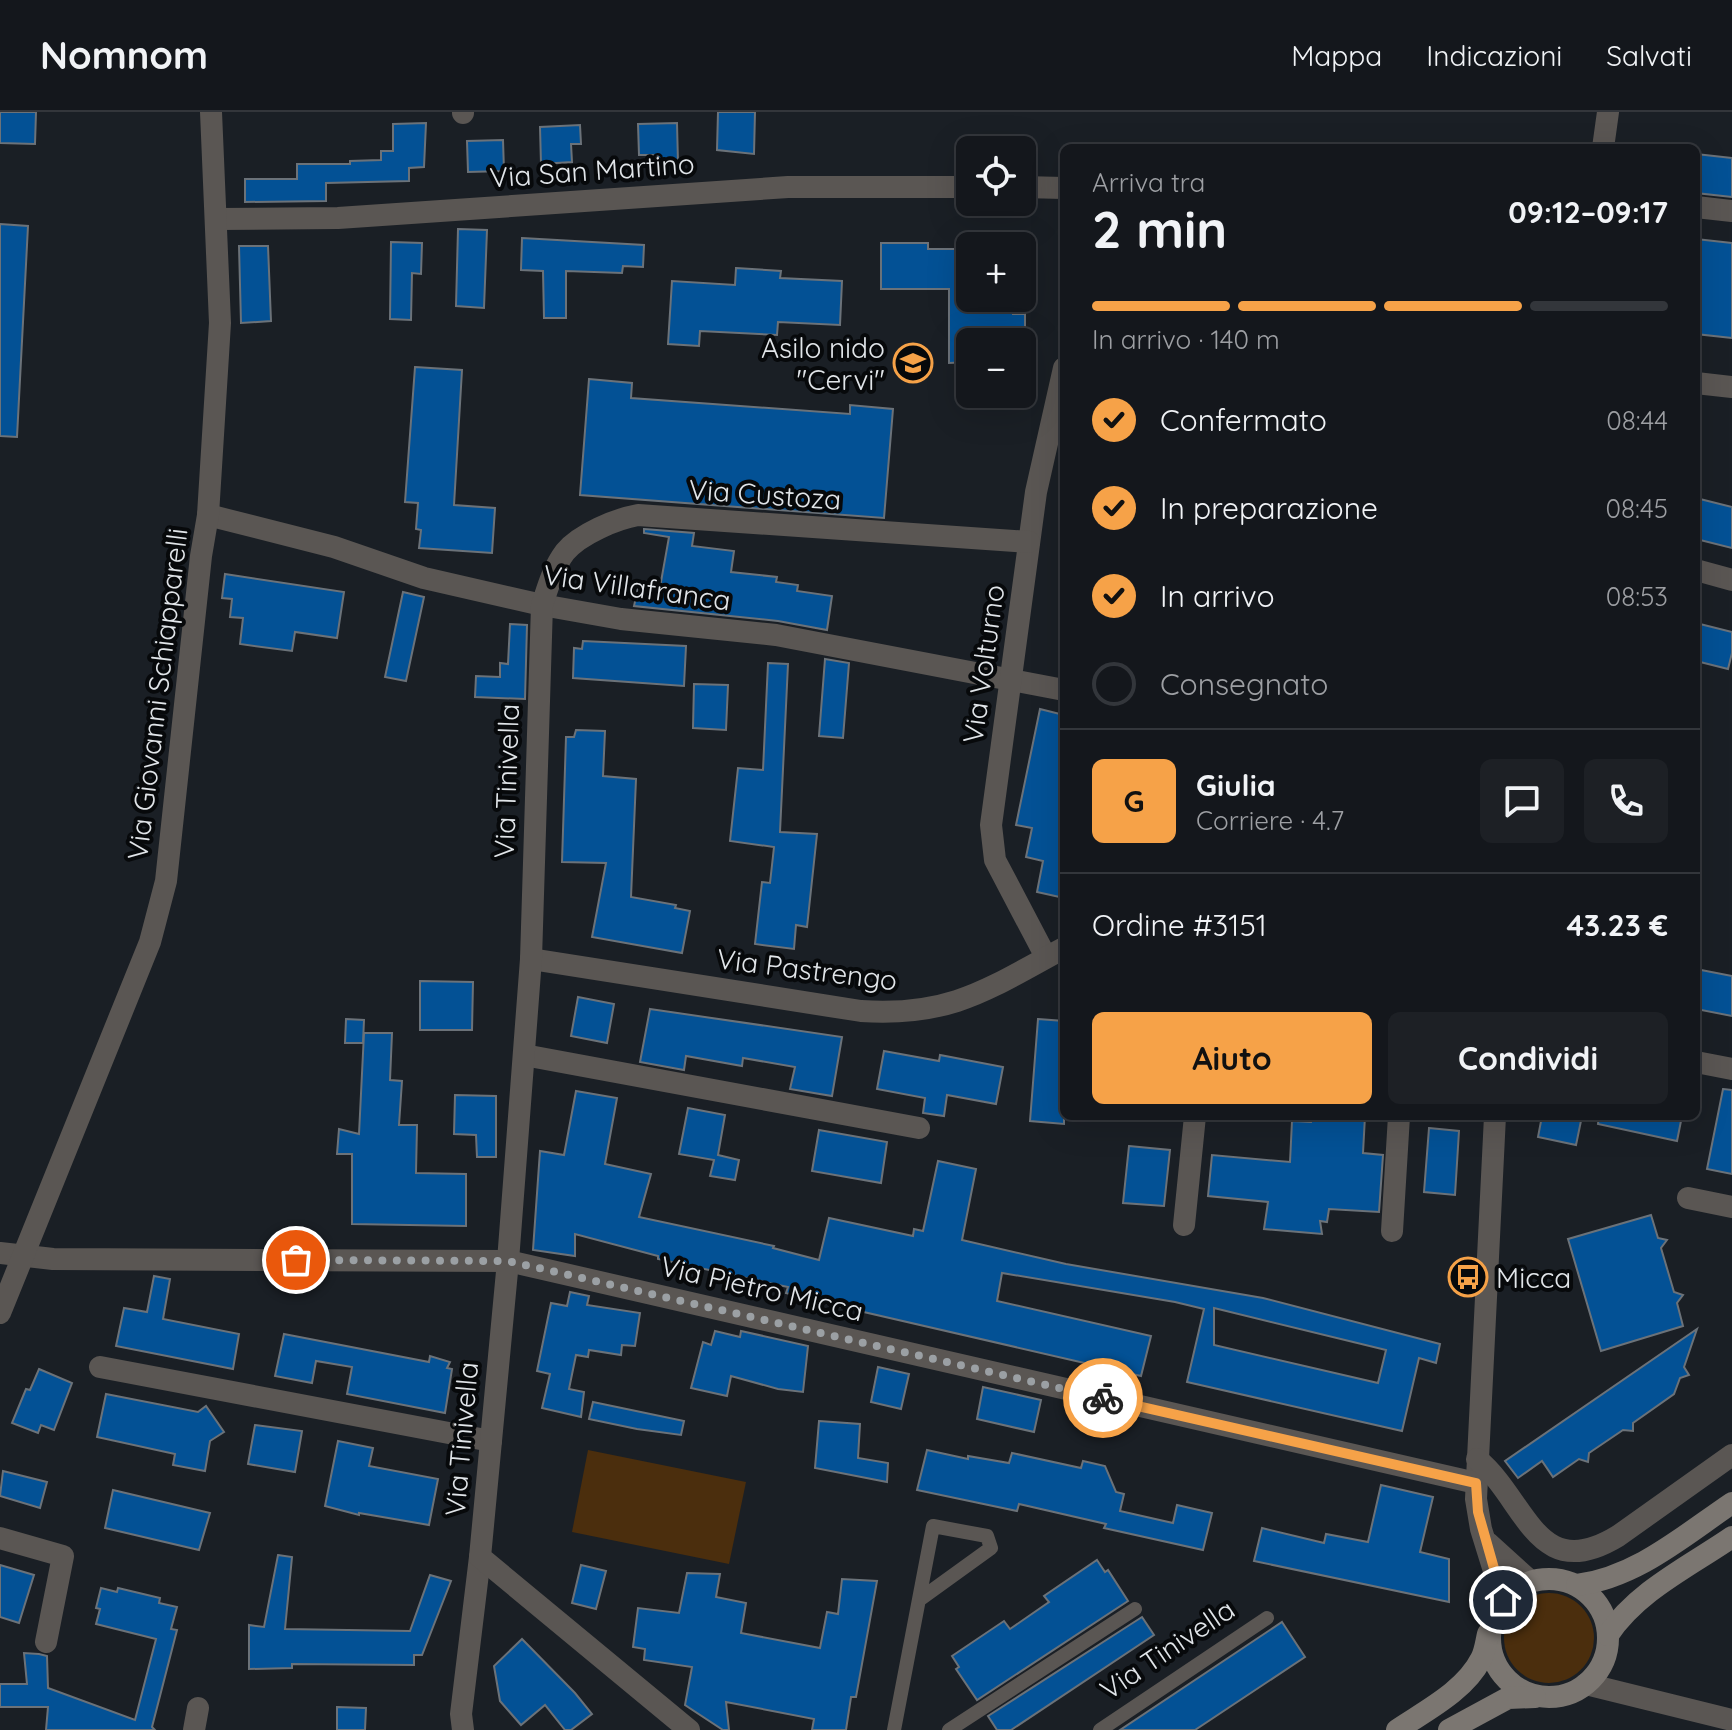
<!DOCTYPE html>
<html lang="it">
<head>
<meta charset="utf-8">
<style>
	body { margin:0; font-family:Quicksand,sans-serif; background:#1d2025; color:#f1f3f6; height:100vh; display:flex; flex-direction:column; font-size:30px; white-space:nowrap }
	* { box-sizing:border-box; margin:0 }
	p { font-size:26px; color:#9d9fa3 }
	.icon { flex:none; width:44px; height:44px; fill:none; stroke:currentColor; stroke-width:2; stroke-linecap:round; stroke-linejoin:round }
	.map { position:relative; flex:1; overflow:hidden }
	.side { position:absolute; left:1060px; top:32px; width:640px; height:976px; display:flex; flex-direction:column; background:#14171c; border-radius:12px; box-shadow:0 8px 32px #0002,0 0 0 2px #33363b }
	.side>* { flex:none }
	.buttons { position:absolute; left:956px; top:24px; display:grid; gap:16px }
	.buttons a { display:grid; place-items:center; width:80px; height:80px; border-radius:12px; background:#14171c; box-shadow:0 8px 32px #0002,0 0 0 2px #33363b; font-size:40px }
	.pin { position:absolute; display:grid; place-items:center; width:68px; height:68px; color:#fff; margin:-34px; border:4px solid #fff; border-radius:50%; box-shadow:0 2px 8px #0007 }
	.courier { position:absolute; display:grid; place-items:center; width:80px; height:80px; margin:-40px; border:6px solid #f6a248; border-radius:50%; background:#fff; color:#222; box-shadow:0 2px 10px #0007 }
	.summary em { font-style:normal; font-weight:700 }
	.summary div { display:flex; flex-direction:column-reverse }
	.summary { display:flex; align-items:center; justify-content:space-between; height:136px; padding:0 32px }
	h1 { font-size:52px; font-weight:700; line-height:60px }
	.bar { display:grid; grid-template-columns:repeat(4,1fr); gap:12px 8px; align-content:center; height:96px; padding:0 32px }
	.bar i { height:10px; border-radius:6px; background:#33363b }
	.bar .on { background:#f6a248 }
	.bar p { grid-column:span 4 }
	.line { display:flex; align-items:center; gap:20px; padding:0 32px; border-top:2px solid #33363b }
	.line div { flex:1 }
	.round { display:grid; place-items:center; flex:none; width:84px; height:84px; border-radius:12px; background:#1d2025 }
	ol { padding:0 32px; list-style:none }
	li { display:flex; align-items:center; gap:24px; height:88px }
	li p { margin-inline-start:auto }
	li .icon { padding:8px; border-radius:50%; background:#f6a248; color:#111; stroke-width:4 }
	li:last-child { color:#9d9fa3 }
	li i { width:44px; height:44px; border:4px solid #33363b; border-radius:50% }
	.cta { display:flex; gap:16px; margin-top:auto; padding:16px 32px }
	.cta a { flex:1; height:92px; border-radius:12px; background:#f6a248; color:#111; font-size:32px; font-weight:700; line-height:92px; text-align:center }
	.cta a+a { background:#1d2025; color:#f1f3f6 }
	header { display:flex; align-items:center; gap:48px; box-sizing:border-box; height:112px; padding:0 40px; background:#14171c; border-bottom:2px solid #33363b }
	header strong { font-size:38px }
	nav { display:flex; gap:44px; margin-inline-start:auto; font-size:28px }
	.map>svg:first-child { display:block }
	.green { fill:#4b2e0d }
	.building { fill:#035195; stroke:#6b7279; stroke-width:2; fill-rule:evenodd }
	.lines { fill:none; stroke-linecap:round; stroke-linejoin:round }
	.service { stroke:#5a5653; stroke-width:14 }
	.minor { stroke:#5a5653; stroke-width:22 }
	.tertiary { stroke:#5a5653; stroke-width:22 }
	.secondary { stroke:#7b7671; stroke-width:22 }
	.done { stroke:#9ba0a4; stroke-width:8; stroke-dasharray:0 14.4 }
	.route { stroke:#f6a248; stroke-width:10 }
	.labels { text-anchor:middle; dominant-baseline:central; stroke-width:8; stroke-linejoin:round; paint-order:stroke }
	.street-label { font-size:28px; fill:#e1e5e9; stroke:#07090b }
	.poi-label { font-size:28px; fill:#e1e5e9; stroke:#07090b; text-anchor:end }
</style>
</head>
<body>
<header>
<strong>Nomnom</strong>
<nav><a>Mappa</a><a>Indicazioni</a><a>Salvati</a></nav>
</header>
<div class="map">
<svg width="1732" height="1618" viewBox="0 0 1732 1618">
	<rect width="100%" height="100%" fill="#1a1f25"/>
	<g class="green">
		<polygon points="588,1338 746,1370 729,1452 572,1420"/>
		<circle cx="1549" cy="1526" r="45"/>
	</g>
	<g class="building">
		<polygon points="0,0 36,0 35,32 0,31"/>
		<polygon points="718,0 755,0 754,42 717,38"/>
		<polygon points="426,11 424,55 409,56 409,69 326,71 326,89 245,90 245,67 297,67 297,52 350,52 350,49 381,48 381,39 393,39 393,12"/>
		<polygon points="677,11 678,51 659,52 658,43 639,43 638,12"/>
		<polygon points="580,13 581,32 571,32 572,50 541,52 540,15"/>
		<polygon points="503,28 504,59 468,60 467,29"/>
		<polygon points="1696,42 1732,46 1732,85 1696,81"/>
		<polygon points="0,112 28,114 17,325 0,324"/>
		<polygon points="458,117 487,118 484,196 456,194"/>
		<polygon points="522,126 644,133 643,155 623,154 622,161 566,159 566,206 544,206 543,159 521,158"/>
		<polygon points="1696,127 1732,131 1732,226 1696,222"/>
		<polygon points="391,130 422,131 421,162 412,161 411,208 390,207"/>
		<polygon points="881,131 928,131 928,137 970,137 970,186 1013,186 1013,202 1025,202 1025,230 970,230 970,250 949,251 949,177 881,177"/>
		<polygon points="239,134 268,134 271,209 241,211"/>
		<polygon points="736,156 781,159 780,166 842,169 840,213 778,210 777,223 700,219 699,234 668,232 672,169 735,173"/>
		<polygon points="415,255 462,258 454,393 495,396 492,441 419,436 421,418 416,417 418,391 405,390"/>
		<polygon points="589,267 632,271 631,286 850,302 850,293 893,297 884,406 580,383"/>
		<polygon points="1696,386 1732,395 1732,436 1696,427"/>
		<polygon points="644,417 694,421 692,434 734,439 731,460 777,465 776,470 798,473 797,479 832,484 827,518 778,509 634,494 638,476 659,481 669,425 644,421"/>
		<polygon points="225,462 344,480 337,526 295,520 292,539 240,532 243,506 230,505 232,487 222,486"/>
		<polygon points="403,480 424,485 406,569 385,565"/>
		<polygon points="1696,511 1732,520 1732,541 1728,557 1696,549"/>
		<polygon points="510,512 527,513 525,587 475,585 476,564 500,565 500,551 508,552"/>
		<polygon points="583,529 686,534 684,574 573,566 574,536 582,537"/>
		<polygon points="825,547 849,551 843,626 819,624"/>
		<polygon points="768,551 788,552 780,720 817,722 807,815 796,813 794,837 755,832 762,770 770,771 774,735 730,729 738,656 763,658"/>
		<polygon points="694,572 728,573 726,618 693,616"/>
		<polygon points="1040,597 1064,603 1064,786 1037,780 1043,749 1026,745 1032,716 1016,713"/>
		<polygon points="576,618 605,619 603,664 636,667 631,785 676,793 675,796 690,799 682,841 592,825 606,751 562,750 566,625 574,625"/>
		<polygon points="1696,857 1732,864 1732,904 1696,897"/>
		<polygon points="420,869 473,870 472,918 420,918"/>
		<polygon points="578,885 614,892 607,931 571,924"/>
		<polygon points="650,897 842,925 832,984 790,977 795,955 743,946 742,954 686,944 684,958 640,950"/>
		<polygon points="346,907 364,908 363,931 345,931"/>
		<polygon points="1038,907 1064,909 1064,1012 1030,1009"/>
		<polygon points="364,921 392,921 390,968 402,969 399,1013 417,1013 416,1061 466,1062 466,1114 352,1112 352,1042 337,1042 339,1017 359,1022"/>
		<polygon points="884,939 939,949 940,943 1003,955 996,992 947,983 944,1004 923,1001 925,986 877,977"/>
		<polygon points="1723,977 1732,978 1732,1062 1707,1057"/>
		<path d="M576,979l41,7 -12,66 46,10 -12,43 135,29 -1,2 46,12 10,-42 84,18 1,-7 9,2 15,-70 38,8 -14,71 104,24 197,34 177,46 -4,19 -17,-5 -17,73 -215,-49 17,-73 -29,-7 -173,-29 -5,28 154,35 -10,40 -299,-69 -56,-14 2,-6 -130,-28v-3l-83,-22v22l-42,-6 7,-99 24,4zM1214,1196l172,42 -8,33 -164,-38z"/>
		<polygon points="455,983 496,984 496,1045 477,1045 476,1023 454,1022"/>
		<polygon points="688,996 725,1003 718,1043 739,1048 735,1068 710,1064 714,1048 679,1042"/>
		<polygon points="1312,1004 1365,1004 1363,1041 1383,1043 1379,1100 1329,1097 1327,1110 1320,1109 1322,1122 1299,1120 1264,1117 1268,1090 1208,1084 1212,1043 1290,1050 1292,1009 1311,1010"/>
		<polygon points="1542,1004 1582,1004 1576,1033 1538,1025"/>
		<polygon points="1599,1004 1682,1004 1677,1029 1598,1012"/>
		<polygon points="1429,1016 1459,1019 1455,1083 1424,1080"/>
		<polygon points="819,1018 887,1030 881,1071 812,1059"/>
		<polygon points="1129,1034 1170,1038 1164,1094 1123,1091"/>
		<polygon points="1651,1103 1658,1126 1667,1128 1661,1136 1674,1180 1683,1183 1677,1191 1683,1214 1601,1239 1568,1127"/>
		<polygon points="154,1164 170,1167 163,1207 239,1222 233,1257 116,1234 124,1196 147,1200"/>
		<polygon points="570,1180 589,1184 587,1193 640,1201 635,1234 622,1233 621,1243 589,1238 588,1245 576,1243 569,1277 584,1280 581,1305 542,1296 550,1262 537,1259 551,1191 567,1194"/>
		<polygon points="1697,1217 1684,1255 1689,1263 1680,1266 1674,1282 1633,1311 1633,1319 1623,1318 1589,1341 1588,1350 1579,1347 1553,1365 1542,1349 1518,1366 1505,1349"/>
		<polygon points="715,1219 740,1225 741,1219 808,1234 803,1280 778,1277 731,1264 727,1284 691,1276 703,1230 711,1233"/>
		<polygon points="284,1222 429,1250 430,1244 450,1250 447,1256 452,1257 445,1301 347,1282 352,1255 316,1249 312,1271 275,1264"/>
		<polygon points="878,1255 909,1262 901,1297 871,1290"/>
		<polygon points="39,1257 72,1271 54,1318 41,1313 38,1321 12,1311 26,1277 30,1278"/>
		<polygon points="983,1275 1041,1288 1034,1320 977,1307"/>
		<polygon points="106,1282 198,1300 206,1294 224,1320 210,1329 205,1359 173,1353 175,1342 97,1325"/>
		<polygon points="593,1290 684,1309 681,1323 637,1317 589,1307"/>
		<polygon points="819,1309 860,1312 858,1346 888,1351 887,1370 815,1356"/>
		<polygon points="255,1313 302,1319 295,1360 248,1352"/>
		<polygon points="338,1329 373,1336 369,1354 438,1367 429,1413 359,1401 359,1403 325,1394"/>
		<polygon points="927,1338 968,1347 968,1344 1009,1351 1012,1341 1081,1356 1083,1349 1105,1354 1116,1380 1124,1382 1120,1399 1173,1411 1177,1393 1212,1401 1203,1438 1104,1416 1106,1412 1019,1392 1017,1399 917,1378"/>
		<polygon points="3,1359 47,1370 40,1396 0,1384"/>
		<polygon points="1381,1373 1433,1385 1420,1440 1449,1447 1449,1490 1254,1449 1262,1416 1324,1431 1326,1422 1368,1430"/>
		<polygon points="113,1378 210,1401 199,1438 105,1416"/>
		<polygon points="278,1443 292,1445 285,1517 410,1519 430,1463 451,1469 422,1543 414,1543 414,1553 292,1552 292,1556 249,1557 249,1513 264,1515"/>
		<polygon points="1097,1448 1105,1460 1108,1458 1128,1489 977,1588 956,1557 959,1555 952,1544 1004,1509 1010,1517 1049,1490 1044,1484"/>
		<polygon points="0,1453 34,1463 19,1511 0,1505"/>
		<polygon points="581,1453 606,1459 596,1497 572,1491"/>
		<polygon points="687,1461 720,1462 716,1485 746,1491 741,1521 820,1536 827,1500 838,1502 842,1467 877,1469 856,1585 851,1585 846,1618 812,1618 814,1607 726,1590 729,1618 723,1618 685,1593 692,1555 644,1548 645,1537 633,1535 638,1496 679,1501"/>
		<polygon points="101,1476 117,1480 118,1476 160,1486 159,1491 177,1495 171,1517 177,1518 152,1615 155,1618 46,1618 48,1595 0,1595 0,1572 27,1572 24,1541 39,1542 47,1544 48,1576 135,1608 156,1527 96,1512 100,1497 96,1496"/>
		<polygon points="1142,1505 1154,1523 1011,1618 997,1618 988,1604"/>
		<polygon points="1282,1510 1305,1545 1195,1618 1120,1618"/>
		<polygon points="522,1527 575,1581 592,1602 571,1618 565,1618 545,1593 521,1613 500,1589 494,1554"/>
		<polygon points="337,1595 366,1596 365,1618 337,1618"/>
	</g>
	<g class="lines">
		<g class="service">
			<polyline points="894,1618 933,1414 987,1424 991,1436 919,1488"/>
			<polyline points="949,1618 1135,1497"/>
			<polyline points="1100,1618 1267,1506"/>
		</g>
		<g class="minor">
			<polyline points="463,1 463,0"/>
			<polyline points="1603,36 1608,0"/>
			<polyline points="1022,75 1064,76"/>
			<polyline points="1696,95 1732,99"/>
			<polyline points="218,107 338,106 788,75 970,75"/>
			<polyline points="1696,271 1732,275"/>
			<polyline points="208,403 334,435 424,466 542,493 621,507 776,523 1064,578"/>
			<polyline points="1696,458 1732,468"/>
			<polyline points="1046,845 995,748 991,713 1036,380 1064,256"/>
			<path d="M531,847l330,52c90,6 127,-22 203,-63"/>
			<polyline points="524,943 919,1016"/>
			<polyline points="1696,950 1732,957"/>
			<polyline points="1495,1004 1476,1387 1481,1417 1503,1488"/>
			<polyline points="1688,1086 1732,1095"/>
			<polyline points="1184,1113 1195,1004"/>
			<polyline points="1392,1119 1399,1004"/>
			<polyline points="0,1141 53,1147 508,1149 1476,1371"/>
			<polyline points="100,1255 491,1329"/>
			<path d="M1477,1347c50,41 59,127 141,77l114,-81"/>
			<polyline points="0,1426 63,1444 46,1530"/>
			<polyline points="1488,1431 1530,1469"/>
			<polyline points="1586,1572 1732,1608"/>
			<polyline points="194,1618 198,1596"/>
			<polyline points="463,1618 461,1602 480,1445"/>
			<path d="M689,1618l-209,-173 28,-296 23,-302 11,-354c6,-18 11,-37 23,-53 15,-18 51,-33 73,-37l391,27"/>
		</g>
		<polyline class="tertiary" points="0,1201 150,830 166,769 201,444 208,403 220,211 211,0"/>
		<g class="secondary">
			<circle cx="1549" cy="1526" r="59"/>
			<path d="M1577,1473c60,-8 106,-49 155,-82"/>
			<path d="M1608,1523c29,-44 82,-69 124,-98"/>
			<path d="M1397,1618c28,-19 68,-39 84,-71 4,-7 5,-17 7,-25"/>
			<polyline points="1449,1618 1508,1586 1535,1585"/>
		</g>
	</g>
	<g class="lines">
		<polyline class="done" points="296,1148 508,1149 1103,1286"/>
		<polyline class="route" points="1103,1286 1476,1371 1478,1400 1503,1488"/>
	</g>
	<defs>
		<g id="school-ring" transform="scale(2)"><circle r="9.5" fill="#07090b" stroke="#f6a248" stroke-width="1.5"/><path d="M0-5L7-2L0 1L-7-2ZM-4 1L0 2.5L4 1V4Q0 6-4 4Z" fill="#f6a248"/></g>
		<g id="bus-ring" transform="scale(2)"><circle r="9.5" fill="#07090b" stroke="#f6a248" stroke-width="1.5"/><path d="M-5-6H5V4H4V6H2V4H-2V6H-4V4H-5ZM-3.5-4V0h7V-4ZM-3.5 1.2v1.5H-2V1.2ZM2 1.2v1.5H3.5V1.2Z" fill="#f6a248"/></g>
	</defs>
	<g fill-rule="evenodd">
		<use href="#school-ring" x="913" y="251"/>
		<use href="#bus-ring" x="1468" y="1165"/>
	</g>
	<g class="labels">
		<g class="street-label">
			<text transform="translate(592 58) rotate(-4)">Via San Martino</text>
			<text transform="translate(765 382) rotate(4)">Via Custoza</text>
			<text transform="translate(637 475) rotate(8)">Via Villafranca</text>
			<text transform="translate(983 552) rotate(-82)">Via Volturno</text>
			<text transform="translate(157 582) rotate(-83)">Via Giovanni Schiapparelli</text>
			<text transform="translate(506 669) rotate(-88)">Via Tinivella</text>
			<text transform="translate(807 857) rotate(7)">Via Pastrengo</text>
			<text transform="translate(762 1176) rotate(13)">Via Pietro Micca</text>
			<text transform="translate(461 1327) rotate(-85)">Via Tinivella</text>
			<text transform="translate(1167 1537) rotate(-34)">Via Tinivella</text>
		</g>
		<g class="poi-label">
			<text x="885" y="235">Asilo nido<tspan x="885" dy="32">"Cervi"</tspan></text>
			<text x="1496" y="1165" text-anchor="start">Micca</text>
		</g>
	</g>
</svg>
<div class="buttons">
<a><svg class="icon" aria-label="locate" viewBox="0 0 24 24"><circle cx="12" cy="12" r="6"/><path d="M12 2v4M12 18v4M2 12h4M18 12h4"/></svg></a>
<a>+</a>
<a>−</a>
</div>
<div class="pin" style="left:296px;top:1148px;background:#ea580c"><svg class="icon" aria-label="bag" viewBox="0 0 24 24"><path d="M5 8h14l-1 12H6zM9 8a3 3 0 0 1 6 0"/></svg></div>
<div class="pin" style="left:1503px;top:1488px;background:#1f2937"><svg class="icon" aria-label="home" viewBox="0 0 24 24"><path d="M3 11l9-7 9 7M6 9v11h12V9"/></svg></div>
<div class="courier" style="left:1103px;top:1286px"><svg class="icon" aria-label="bike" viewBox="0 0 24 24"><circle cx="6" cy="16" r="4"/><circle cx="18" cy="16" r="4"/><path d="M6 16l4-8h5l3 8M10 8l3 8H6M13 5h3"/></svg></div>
<section class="side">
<div class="summary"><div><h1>2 min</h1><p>Arriva tra</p></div><em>09:12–09:17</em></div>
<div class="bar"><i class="on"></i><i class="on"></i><i class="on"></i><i></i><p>In arrivo · 140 m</p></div>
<ol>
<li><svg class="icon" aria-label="check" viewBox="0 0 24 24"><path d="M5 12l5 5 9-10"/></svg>Confermato<p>08:44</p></li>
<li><svg class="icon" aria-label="check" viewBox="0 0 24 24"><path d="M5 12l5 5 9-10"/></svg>In preparazione<p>08:45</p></li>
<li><svg class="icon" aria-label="check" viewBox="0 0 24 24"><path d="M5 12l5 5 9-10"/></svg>In arrivo<p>08:53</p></li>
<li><i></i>Consegnato</li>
</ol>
<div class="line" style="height:144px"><b class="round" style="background:#f6a248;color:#111">G</b><div><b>Giulia</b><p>Corriere · 4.7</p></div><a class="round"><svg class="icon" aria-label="chat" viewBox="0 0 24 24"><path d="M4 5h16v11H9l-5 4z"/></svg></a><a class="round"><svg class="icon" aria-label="phone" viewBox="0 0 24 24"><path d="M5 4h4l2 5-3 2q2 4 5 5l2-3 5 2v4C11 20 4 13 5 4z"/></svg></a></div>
<div class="line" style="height:104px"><div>Ordine #3151</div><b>43.23 €</b></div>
<div class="cta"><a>Aiuto</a><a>Condividi</a></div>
</section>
</div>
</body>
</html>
